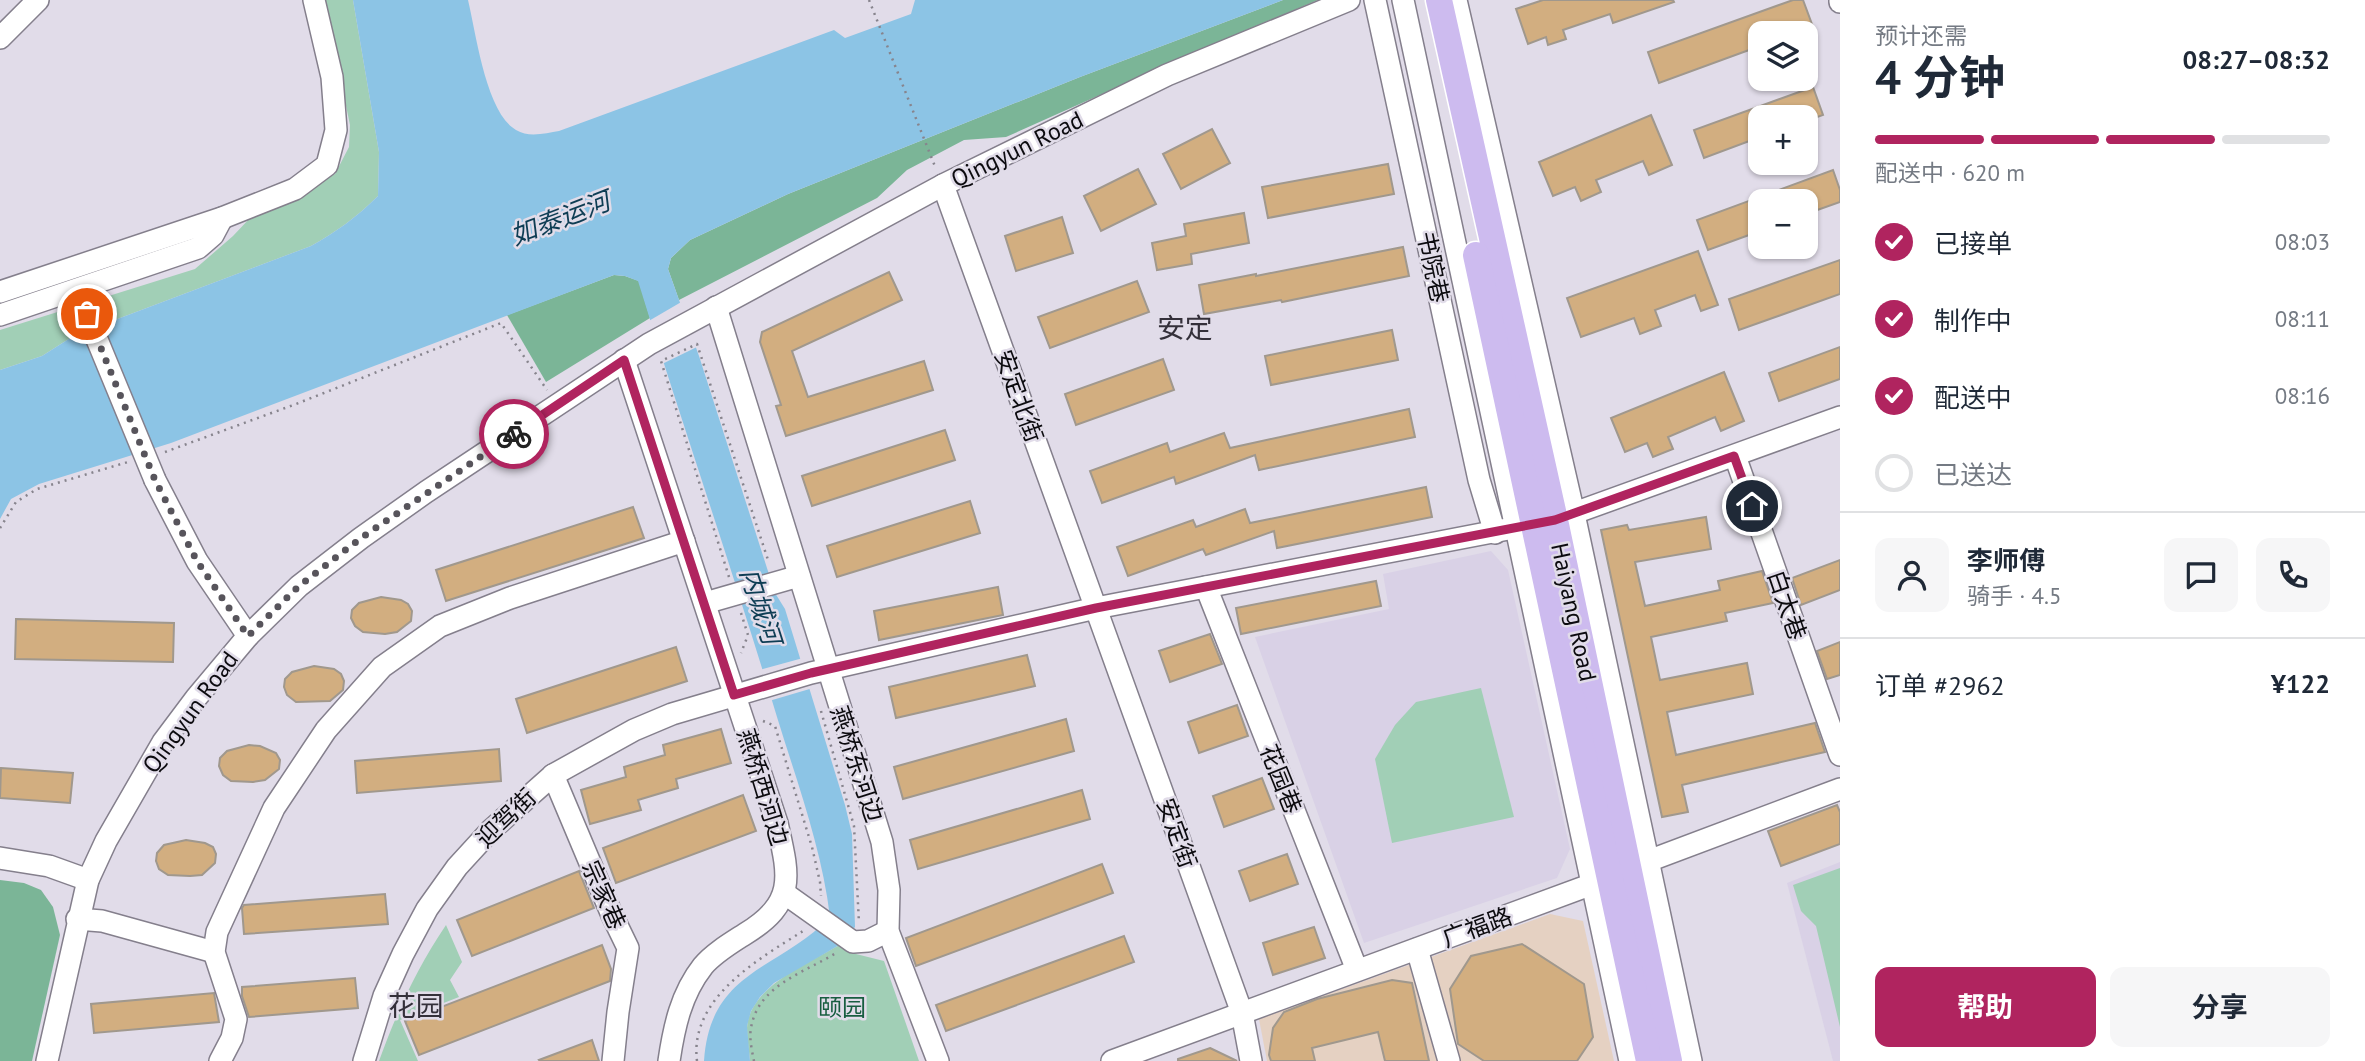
<!DOCTYPE html>
<html lang="zh">
<head>
<meta charset="utf-8">
<style>
	body { margin:0; font-family:"PT Sans","Noto Sans SC",sans-serif; background:#f6f6f7; color:#1f2937; height:100vh; display:flex; flex-direction:column; font-size:26px; white-space:nowrap }
	* { box-sizing:border-box; margin:0 }
	p { font-size:23px; color:#747a83 }
	.icon { flex:none; width:38px; height:38px; fill:none; stroke:currentColor; stroke-width:2; stroke-linecap:round; stroke-linejoin:round }
	.map { position:relative; flex:1; overflow:hidden }
	.side { display:flex; flex-direction:column; background:#fff; width:525px }
	.side>* { flex:none }
	.tools { position:absolute; left:1748px; top:21px; display:grid; gap:14px }
	.tools a { display:grid; place-items:center; width:70px; height:70px; border-radius:14px; background:#fff; box-shadow:0 2px 5px #0004; font-size:35px }
	.pin { position:absolute; display:grid; place-items:center; width:60px; height:60px; color:#fff; margin:-30px; border:4px solid #fff; border-radius:50%; box-shadow:0 2px 7px #0007 }
	.courier { position:absolute; display:grid; place-items:center; width:70px; height:70px; margin:-35px; border:5px solid #b0245f; border-radius:50%; background:#fff; color:#222; box-shadow:0 2px 9px #0007 }
	.summary em { font-style:normal; font-weight:700 }
	.summary div { display:flex; flex-direction:column-reverse }
	.summary { display:flex; align-items:center; justify-content:space-between; height:119px; padding:0 35px }
	h1 { font-size:46px; font-weight:700; line-height:52px }
	.bar { display:grid; grid-template-columns:repeat(4,1fr); gap:10px 7px; align-content:center; height:84px; padding:0 35px }
	.bar i { height:9px; border-radius:5px; background:#e0e1e3 }
	.bar .selected { background:#b0245f }
	.bar p { grid-column:span 4 }
	.line { display:flex; align-items:center; gap:18px; padding:0 35px; border-top:2px solid #e0e1e3 }
	.line div { flex:1 }
	.round { display:grid; place-items:center; flex:none; width:74px; height:74px; border-radius:14px; background:#f6f6f7 }
	ol { padding:0 35px; list-style:none }
	li { display:flex; align-items:center; gap:21px; height:77px }
	li p { margin-inline-start:auto }
	li .icon { padding:7px; border-radius:50%; background:#b0245f; color:#fff; stroke-width:4 }
	li:last-child { color:#747a83 }
	li i { width:38px; height:38px; border:4px solid #e0e1e3; border-radius:50% }
	.primary-button { display:flex; gap:14px; margin-top:auto; padding:14px 35px }
	.primary-button a { flex:1; height:80px; border-radius:14px; background:#b0245f; color:#fff; font-size:28px; font-weight:700; line-height:80px; text-align:center }
	.primary-button a+a { background:#f6f6f7; color:#1f2937 }
	main { display:flex; flex:1; min-height:0 }
	.map>svg:first-child { display:block }
	.commercial { fill:#e5d1c2 }
	.built { fill:#d9d1e6 }
	.green { fill:#a1cfb6 }
	.forest { fill:#7bb597 }
	.water { fill:#8cc4e5 }
	.pier { fill:#e1dce9 }
	.building { fill:#d2ae80; stroke:#a0988d; stroke-width:2 }
	.lines { fill:none; stroke-linecap:round; stroke-linejoin:round }
	.minor-casing { stroke:#847f8c; stroke-width:24 }
	.major-casing { stroke:#fff; stroke-width:29 }
	.path { stroke:#87848d; stroke-width:2.5; stroke-dasharray:2 5; stroke-linecap:butt }
	.minor { stroke:#fff; stroke-width:21 }
	.major { stroke:#cdbbef; stroke-width:26 }
	.minor-bridge-casing { stroke:#847f8c; stroke-width:24; stroke-linecap:butt }
	.minor-bridge { stroke:#fff; stroke-width:21 }
	.done { stroke:#57545b; stroke-width:7; stroke-dasharray:0 12.6 }
	.route { stroke:#b0245f; stroke-width:9 }
	.labels { text-anchor:middle; dominant-baseline:central; stroke-width:5; stroke-linejoin:round; paint-order:stroke }
	.street-label { font-size:24px; fill:#0c0b0f; stroke:#e1dce9 }
	.park-label { font-size:24px; fill:#185d40; stroke:#e1dce9 }
	.water-label { font-size:26px; font-style:italic; fill:#0e3d54; stroke:#e1dce9 }
	.quarter-label { font-size:28px; fill:#34303a; stroke:#e1dce9 }
</style>
</head>
<body>
<main>
<div class="map">
<svg width="1840" height="1061" viewBox="0 0 1840 1061">
	<rect width="100%" height="100%" fill="#e1dce9"/>
	<polygon class="commercial" points="1550,914 1583,921 1614,1061 1267,1061 1259,1019"/>
	<g class="built">
		<polygon points="1491,551 1508,570 1570,849 1557,878 1364,943 1255,637 1389,609 1383,574"/>
		<polygon points="1840,862 1840,1061 1833,1061 1787,883"/>
	</g>
	<g class="green">
		<path d="M324,0h29l26,152 -1,44c-21,21 -42,36 -67,50l-236,89 -33,21 -42,14v-40l195,-61 38,-33 17,-18 85,-44 14,-27 1,-22z"/>
		<polygon points="1481,688 1514,817 1392,843 1375,759 1395,725 1416,702"/>
		<polygon points="1840,868 1840,1027 1816,926 1801,911 1793,885"/>
		<path d="M446,925l16,37 -12,18 9,17 -59,23 18,41h-39c19,-52 37,-91 67,-136z"/>
		<path d="M841,944l15,10 28,7 35,100h-169c-1,-11 -3,-22 -3,-33 2,-42 63,-65 94,-84z"/>
	</g>
	<g class="forest">
		<polygon points="1283,0 1318,0 1225,39 1006,137 964,140 907,170 877,198 679,300 668,269 671,258 690,240 788,194 1080,77"/>
		<polygon points="614,275 625,276 639,281 650,318 546,382 507,315"/>
		<polygon points="0,880 24,883 41,890 53,907 60,935 32,1061 0,1061"/>
	</g>
	<path class="water" d="M353,0h115c8,33 18,113 48,130 13,8 30,3 43,1l275,-101 11,8 66,-24 4,-14h368l-203,77 -292,117 -98,46 -19,18 -3,11 31,87 76,237 10,16 60,196 7,29 3,93 -14,17 -67,39 -14,14 -9,14 -4,15 3,35h-46c6,-92 76,-91 126,-144 -8,-68 -33,-135 -53,-200 -44,-146 -94,-290 -139,-436l-13,-5 -11,-1 -443,168 -132,41 -28,15 -11,20v-149l42,-14 33,-21 236,-89c25,-14 46,-29 67,-50l1,-44z"/>
	<g class="pier">
		<polygon points="683,301 699,346 660,365 647,322"/>
		<polygon points="803,658 813,688 769,701 759,670"/>
	</g>
	<g class="building">
		<polygon points="1543,0 1673,0 1674,2 1613,23 1610,14 1563,30 1566,39 1548,45 1546,37 1528,44 1516,9"/>
		<polygon points="1793,0 1803,0 1813,27 1796,33 1760,33 1760,46 1659,83 1648,52"/>
		<polygon points="1813,87 1823,115 1806,121 1806,117 1760,117 1760,137 1704,158 1694,130"/>
		<polygon points="1651,115 1672,165 1649,175 1643,161 1596,180 1601,192 1581,201 1575,187 1553,196 1539,162"/>
		<polygon points="1212,129 1230,163 1181,189 1163,154"/>
		<polygon points="1388,164 1394,194 1268,218 1262,187"/>
		<polygon points="1138,169 1156,204 1101,231 1084,196"/>
		<polygon points="1833,170 1840,190 1840,202 1806,214 1806,201 1760,201 1760,231 1708,250 1697,220"/>
		<polygon points="1244,213 1249,243 1191,254 1192,264 1157,270 1152,243 1186,236 1184,224"/>
		<polygon points="1062,217 1073,253 1016,271 1005,236"/>
		<polygon points="1403,247 1409,276 1282,302 1281,300 1204,314 1199,285 1256,274 1256,276"/>
		<polygon points="1698,251 1718,305 1701,311 1695,295 1655,310 1661,326 1640,334 1634,318 1581,337 1567,298"/>
		<polygon points="1840,260 1840,294 1739,330 1729,299"/>
		<polygon points="889,272 902,300 792,351 808,397 924,361 933,390 786,436 776,406 781,405 760,342 762,332"/>
		<polygon points="1137,281 1149,312 1050,348 1038,317"/>
		<polygon points="1392,330 1398,360 1271,385 1265,356"/>
		<polygon points="1840,347 1840,379 1779,401 1769,373"/>
		<polygon points="1163,359 1174,390 1076,425 1065,394"/>
		<polygon points="1724,372 1744,421 1721,431 1715,417 1668,437 1673,449 1653,457 1647,443 1625,452 1611,418"/>
		<polygon points="1409,409 1415,437 1259,470 1255,455 1176,484 1174,477 1102,503 1090,471 1167,443 1170,452 1224,433 1230,448"/>
		<polygon points="945,430 955,460 812,506 802,476"/>
		<polygon points="1426,487 1432,517 1277,548 1274,531 1206,555 1203,549 1128,576 1117,547 1193,520 1196,527 1245,509 1250,523"/>
		<polygon points="970,501 980,533 837,577 827,546"/>
		<polygon points="633,507 644,538 446,601 436,570"/>
		<polygon points="1706,517 1711,549 1635,562 1645,606 1720,590 1718,581 1762,571 1773,603 1725,613 1727,621 1651,637 1660,680 1747,663 1753,694 1667,712 1676,755 1815,723 1825,752 1682,785 1688,812 1662,817 1601,530 1627,525 1629,530"/>
		<polygon points="1840,560 1840,590 1801,605 1792,578"/>
		<polygon points="1376,581 1381,606 1241,634 1236,608"/>
		<polygon points="998,587 1003,615 879,640 874,611"/>
		<polygon points="381,597 401,600 408,604 412,611 411,621 397,632 385,634 363,632 355,626 351,618 352,610 359,603"/>
		<polygon points="16,619 174,623 173,662 15,659"/>
		<polygon points="1210,634 1222,664 1170,682 1159,651"/>
		<polygon points="1840,642 1840,675 1827,679 1817,651"/>
		<polygon points="676,647 687,681 527,733 516,699"/>
		<polygon points="1027,655 1035,686 896,718 889,687"/>
		<polygon points="314,666 334,669 341,674 344,681 343,690 330,701 296,702 287,695 284,687 285,679 292,672"/>
		<polygon points="1237,705 1248,736 1199,753 1188,722"/>
		<polygon points="1066,719 1074,751 903,799 894,767"/>
		<polygon points="721,729 731,763 676,779 678,788 638,800 641,810 590,824 581,790 626,777 624,767 665,755 663,745"/>
		<polygon points="249,745 260,746 276,753 280,760 279,769 265,780 253,782 231,781 223,775 219,766 220,758 227,751"/>
		<polygon points="499,749 501,781 357,793 355,761"/>
		<polygon points="1,768 73,773 70,803 0,798"/>
		<polygon points="1262,778 1274,809 1224,827 1213,796"/>
		<polygon points="1082,790 1090,819 918,869 910,840"/>
		<polygon points="743,795 756,831 616,883 603,848"/>
		<polygon points="1837,805 1840,812 1840,844 1781,866 1768,831"/>
		<polygon points="186,840 205,843 213,847 216,854 215,863 202,875 190,876 168,875 159,869 156,861 157,853 164,845"/>
		<polygon points="1287,854 1298,884 1250,901 1239,871"/>
		<polygon points="1102,864 1113,893 916,966 906,938"/>
		<polygon points="579,871 594,908 472,956 457,920"/>
		<polygon points="385,894 388,924 244,934 242,908 244,905"/>
		<polygon points="1314,927 1325,958 1273,975 1263,943"/>
		<polygon points="1124,936 1134,962 946,1031 936,1005"/>
		<polygon points="1522,944 1584,984 1593,1037 1577,1061 1484,1061 1458,1044 1450,989 1471,956"/>
		<polygon points="602,945 611,969 610,981 419,1055 405,1021"/>
		<polygon points="355,978 358,1008 249,1017 242,996 242,987"/>
		<polygon points="1392,980 1412,983 1429,1061 1385,1061 1378,1032 1312,1048 1315,1061 1271,1061 1269,1055 1273,1028 1284,1012 1317,999"/>
		<polygon points="214,993 219,1022 94,1033 91,1004"/>
		<polygon points="592,1040 599,1061 540,1061 539,1060"/>
		<polygon points="1210,1048 1237,1061 1178,1061 1178,1059"/>
	</g>
	<g class="lines">
		<g class="minor-casing">
			<g id="minor">
				<polyline points="1375,0 1479,480 1495,533"/>
				<polyline points="1403,0 1630,1061"/>
				<polyline points="1456,0 1574,514 1691,1061"/>
				<polyline points="1840,0 1840,2"/>
				<polyline points="0,38 38,0"/>
				<polyline points="943,185 1242,1013 1251,1061"/>
				<polyline points="0,292 222,218 295,189 327,165 336,130 332,77 314,0"/>
				<polyline points="716,307 882,842 889,890 888,931 938,1061"/>
				<polyline points="0,315 198,248 213,235 222,218"/>
				<path d="M624,360l153,463c12,53 20,79 -32,111 -14,9 -31,19 -42,32 -22,28 -29,61 -34,95"/>
				<polyline points="1735,456 1840,755"/>
				<polyline points="155,480 197,561 248,636"/>
				<polyline points="1206,587 1357,970"/>
				<polyline points="705,603 799,576"/>
				<polyline points="553,775 612,915 628,948 618,1012 613,1061"/>
				<polyline points="0,858 49,866 88,880"/>
				<polyline points="1635,866 1840,789"/>
				<polyline points="784,893 853,942 868,941 888,931"/>
				<polyline points="77,919 102,921 214,952"/>
				<polyline points="1417,949 1449,1061"/>
				<polyline points="47,1061 88,880 106,841 163,742 196,698 248,636 299,586 361,538 426,492 649,344 943,185 1167,75 1349,0"/>
				<polyline points="220,1061 232,1038 236,1019 214,952 217,932 274,808 326,730 382,667 440,626 510,598 684,541"/>
				<polyline points="364,1061 384,996 403,954 427,909 457,867 490,831 553,775 634,730 672,714 811,673 1096,608 1555,520 1840,417"/>
				<polyline points="1112,1061 1606,879"/>
			</g>
		</g>
		<g class="major-casing">
			<g id="major">
				<polyline points="1439,0 1555,520 1669,1061"/>
				<polyline points="1476,255 1649,1061"/>
			</g>
		</g>
		<g class="path">
			<polyline points="869,0 936,169"/>
			<polyline points="165,452 296,404 501,323 547,390"/>
			<polyline points="0,528 16,502 37,489 128,462"/>
			<polyline points="729,577 661,361 697,344 769,563"/>
			<polyline points="741,613 748,635 741,653"/>
			<polyline points="821,711 854,826 859,923"/>
			<polyline points="763,721 775,726 812,847 820,882 821,896"/>
			<path d="M697,1061c-8,-63 62,-102 106,-130"/>
			<path d="M754,1061c-2,-10 -5,-23 -3,-33 7,-43 53,-55 85,-75"/>
		</g>
		<use href="#minor" class="minor"/>
		<use href="#major" class="major"/>
		<g class="minor-bridge-casing">
			<polyline id="minor-bridge" points="77,291 155,480"/>
		</g>
		<use href="#minor-bridge" class="minor-bridge"/>
	</g>
	<g class="lines">
		<polyline class="done" points="87,314 155,480 197,561 248,636 299,586 361,538 514,434"/>
		<polyline class="route" points="514,434 624,360 734,695 811,673 1096,608 1555,520 1734,456 1752,506"/>
	</g>
	<g class="labels">
		<g class="street-label">
			<text transform="translate(1017 149) rotate(-26)">Qingyun Road</text>
			<text transform="translate(1433 267) rotate(78)">书院巷</text>
			<text transform="translate(1019 396) rotate(70)">安定北街</text>
			<text transform="translate(1787 605) rotate(71)">白太巷</text>
			<text transform="translate(1574 612) rotate(78)">Haiyang Road</text>
			<text transform="translate(190 712) rotate(-54)">Qingyun Road</text>
			<text transform="translate(857 764) rotate(72)">燕桥东河边</text>
			<text transform="translate(1281 779) rotate(68)">花园巷</text>
			<text transform="translate(763 787) rotate(73)">燕桥西河边</text>
			<text transform="translate(506 818) rotate(-44)">迎驾街</text>
			<text transform="translate(1177 833) rotate(70)">安定街</text>
			<text transform="translate(604 895) rotate(66)">宗家巷</text>
			<text transform="translate(1477 927) rotate(-20)">广福路</text>
		</g>
		<g class="park-label">
			<text x="842" y="1007">颐园</text>
		</g>
		<g class="water-label">
			<text transform="translate(560 218) rotate(-21)">如泰运河</text>
			<text transform="translate(761 606) rotate(72)">内城河</text>
		</g>
		<g class="quarter-label">
			<text x="1185" y="327">安定</text>
			<text x="416" y="1005">花园</text>
		</g>
	</g>
</svg>
<div class="tools">
<a><svg class="icon" aria-label="layers" viewBox="0 0 24 24"><path d="M12 4l9 5-9 5-9-5zM3 14l9 5 9-5"/></svg></a>
<a>+</a>
<a>−</a>
</div>
<div class="pin" style="left:87px;top:314px;background:#ea580c"><svg class="icon" aria-label="bag" viewBox="0 0 24 24"><path d="M5 8h14l-1 12H6zM9 8a3 3 0 0 1 6 0"/></svg></div>
<div class="pin" style="left:1752px;top:506px;background:#1f2937"><svg class="icon" aria-label="home" viewBox="0 0 24 24"><path d="M3 11l9-7 9 7M6 9v11h12V9"/></svg></div>
<div class="courier" style="left:514px;top:434px"><svg class="icon" aria-label="bike" viewBox="0 0 24 24"><circle cx="6" cy="16" r="4"/><circle cx="18" cy="16" r="4"/><path d="M6 16l4-8h5l3 8M10 8l3 8H6M13 5h3"/></svg></div>
</div>
<section class="side">
<div class="summary"><div><h1>4 分钟</h1><p>预计还需</p></div><em>08:27–08:32</em></div>
<div class="bar"><i class="selected"></i><i class="selected"></i><i class="selected"></i><i></i><p>配送中 · 620 m</p></div>
<ol>
<li><svg class="icon" aria-label="check" viewBox="0 0 24 24"><path d="M5 12l5 5 9-10"/></svg>已接单<p>08:03</p></li>
<li><svg class="icon" aria-label="check" viewBox="0 0 24 24"><path d="M5 12l5 5 9-10"/></svg>制作中<p>08:11</p></li>
<li><svg class="icon" aria-label="check" viewBox="0 0 24 24"><path d="M5 12l5 5 9-10"/></svg>配送中<p>08:16</p></li>
<li><i></i>已送达</li>
</ol>
<div class="line" style="height:126px"><a class="round"><svg class="icon" aria-label="person" viewBox="0 0 24 24"><circle cx="12" cy="8" r="4"/><path d="M4 21q1-7 8-7t8 7"/></svg></a><div><b>李师傅</b><p>骑手 · 4.5</p></div><a class="round"><svg class="icon" aria-label="chat" viewBox="0 0 24 24"><path d="M4 5h16v11H9l-5 4z"/></svg></a><a class="round"><svg class="icon" aria-label="phone" viewBox="0 0 24 24"><path d="M5 4h4l2 5-3 2q2 4 5 5l2-3 5 2v4C11 20 4 13 5 4z"/></svg></a></div>
<div class="line" style="height:91px"><div>订单 #2962</div><b>¥122</b></div>
<div class="primary-button"><a>帮助</a><a>分享</a></div>
</section>
</main>
</body>
</html>
